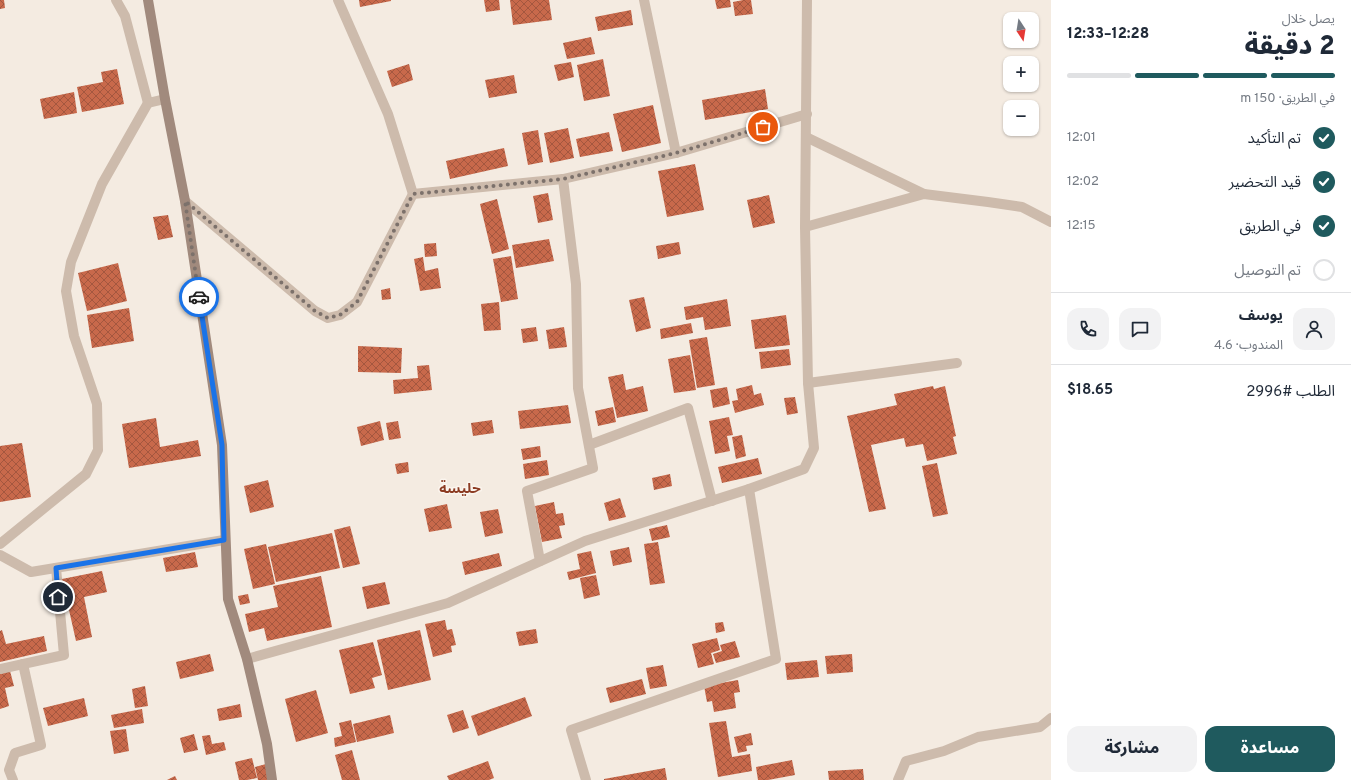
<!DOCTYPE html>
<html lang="ar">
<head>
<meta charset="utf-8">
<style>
	body { margin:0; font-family:Overpass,"Noto Sans Arabic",sans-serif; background:#f2f2f3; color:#1f2937; direction:rtl; height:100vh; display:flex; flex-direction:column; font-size:15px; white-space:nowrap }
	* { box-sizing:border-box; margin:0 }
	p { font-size:13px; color:#747a83 }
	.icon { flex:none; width:22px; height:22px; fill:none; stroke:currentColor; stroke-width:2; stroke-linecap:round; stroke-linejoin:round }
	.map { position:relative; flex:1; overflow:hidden; direction:ltr }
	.panel { display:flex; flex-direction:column; background:#fff; width:300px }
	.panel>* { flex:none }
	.needle { width:26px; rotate:168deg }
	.fabs { position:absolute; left:1003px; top:12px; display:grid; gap:8px }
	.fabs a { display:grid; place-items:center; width:36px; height:36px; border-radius:8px; background:#fff; box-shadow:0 1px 3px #0004; font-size:20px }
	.pin { position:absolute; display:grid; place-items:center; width:34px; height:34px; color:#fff; margin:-17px; border:2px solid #fff; border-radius:50%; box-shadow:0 1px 4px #0007 }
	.courier { position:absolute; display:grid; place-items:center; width:40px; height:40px; margin:-20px; border:3px solid #1a73e8; border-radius:50%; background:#fff; color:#222; box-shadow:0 1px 5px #0007 }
	.head em { font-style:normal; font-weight:800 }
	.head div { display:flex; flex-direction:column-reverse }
	.head { display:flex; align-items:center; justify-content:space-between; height:68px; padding:0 16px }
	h1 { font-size:26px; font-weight:800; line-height:30px }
	.bar { display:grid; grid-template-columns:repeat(4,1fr); gap:6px 4px; align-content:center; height:48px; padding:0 16px }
	.bar i { height:5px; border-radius:3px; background:#e0e1e3 }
	.bar .current { background:#1f5a5e }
	.bar p { grid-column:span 4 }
	.line { display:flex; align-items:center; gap:10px; padding:0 16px; border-top:1px solid #e0e1e3 }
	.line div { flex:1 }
	.round { display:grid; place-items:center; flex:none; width:42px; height:42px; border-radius:12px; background:#f2f2f3 }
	ol { padding:0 16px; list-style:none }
	li { display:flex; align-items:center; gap:12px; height:44px }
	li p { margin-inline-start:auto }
	li .icon { padding:4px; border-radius:50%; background:#1f5a5e; color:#fff; stroke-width:4 }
	li:last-child { color:#747a83 }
	li i { width:22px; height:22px; border:2px solid #e0e1e3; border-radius:50% }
	.primary-button { display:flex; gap:8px; margin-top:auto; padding:8px 16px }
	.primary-button a { flex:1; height:46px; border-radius:12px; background:#1f5a5e; color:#fff; font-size:16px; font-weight:800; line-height:46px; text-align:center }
	.primary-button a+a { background:#f2f2f3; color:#1f2937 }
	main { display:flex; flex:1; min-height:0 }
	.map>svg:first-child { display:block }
	.building { fill:url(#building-cross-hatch) }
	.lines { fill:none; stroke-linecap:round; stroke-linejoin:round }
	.street { stroke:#cdbbac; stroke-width:10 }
	.secondary { stroke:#a18a7d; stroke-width:10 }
	.done { stroke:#7c716b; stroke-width:4; stroke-dasharray:0 7.2 }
	.route { stroke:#1a73e8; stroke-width:5 }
	.labels { text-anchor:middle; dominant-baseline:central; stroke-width:3; stroke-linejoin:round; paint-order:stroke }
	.quarter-label { font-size:14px; font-weight:bold; fill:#8c3b22; stroke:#fbf5ee }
</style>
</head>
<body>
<main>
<section class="panel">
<div class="head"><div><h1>2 دقيقة</h1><p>يصل خلال</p></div><em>12:28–12:33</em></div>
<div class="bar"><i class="current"></i><i class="current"></i><i class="current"></i><i></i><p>في الطريق · 150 m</p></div>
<ol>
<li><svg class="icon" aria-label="check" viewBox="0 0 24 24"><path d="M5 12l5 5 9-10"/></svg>تم التأكيد<p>12:01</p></li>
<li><svg class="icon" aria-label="check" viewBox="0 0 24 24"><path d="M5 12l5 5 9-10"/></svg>قيد التحضير<p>12:02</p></li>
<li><svg class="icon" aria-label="check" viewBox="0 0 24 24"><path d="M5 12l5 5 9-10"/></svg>في الطريق<p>12:15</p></li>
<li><i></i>تم التوصيل</li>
</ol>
<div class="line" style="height:72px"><a class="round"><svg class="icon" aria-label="person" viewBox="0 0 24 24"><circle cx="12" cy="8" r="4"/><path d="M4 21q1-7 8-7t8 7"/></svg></a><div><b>يوسف</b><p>المندوب · 4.6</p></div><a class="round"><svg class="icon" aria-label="chat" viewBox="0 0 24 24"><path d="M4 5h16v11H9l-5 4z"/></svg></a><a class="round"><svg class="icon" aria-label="phone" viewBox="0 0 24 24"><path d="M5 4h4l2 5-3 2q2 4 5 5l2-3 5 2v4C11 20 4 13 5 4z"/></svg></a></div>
<div class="line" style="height:52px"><div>الطلب #2996</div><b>$18.65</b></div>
<div class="primary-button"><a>مساعدة</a><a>مشاركة</a></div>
</section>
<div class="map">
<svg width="1051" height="780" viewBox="0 0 1051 780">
	<defs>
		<pattern id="building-cross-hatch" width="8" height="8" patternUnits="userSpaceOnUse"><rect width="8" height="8" fill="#c8694b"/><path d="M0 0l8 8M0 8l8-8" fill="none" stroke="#a4573f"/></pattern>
	</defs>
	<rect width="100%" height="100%" fill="#f4ebe1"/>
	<g class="building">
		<polygon points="0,0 4,0 5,8 0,9"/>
		<polygon points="359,0 391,0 391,1 360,7"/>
		<polygon points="484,0 499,0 500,10 486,12"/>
		<polygon points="510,0 549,0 552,20 513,25"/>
		<polygon points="715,0 730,0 731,7 717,9"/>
		<polygon points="743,0 751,0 753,14 735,16 733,2"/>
		<polygon points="631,10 633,25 598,31 595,17"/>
		<polygon points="591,37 595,54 567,59 563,43"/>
		<polygon points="603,59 610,96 584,101 577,65"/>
		<polygon points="571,62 574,77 558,81 554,65"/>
		<polygon points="409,64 413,80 392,87 387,71"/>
		<polygon points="117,69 124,104 82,112 77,87 103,82 101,72"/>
		<polygon points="514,75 517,93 489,98 485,80"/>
		<polygon points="765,89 768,109 705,120 702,100"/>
		<polygon points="74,92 77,113 44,119 40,99"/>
		<polygon points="653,105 661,143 622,152 613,114"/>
		<polygon points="568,128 574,158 550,163 544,133"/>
		<polygon points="538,130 543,162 528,165 522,133"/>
		<polygon points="609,132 613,151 580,157 576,139"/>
		<polygon points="504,148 508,166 450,179 446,161"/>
		<polygon points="695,164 704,210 667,217 658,171"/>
		<polygon points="548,193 553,220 538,223 533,196"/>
		<polygon points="769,195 775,223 753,228 747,200"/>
		<polygon points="497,199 509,249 492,254 480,204"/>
		<polygon points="168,215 173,237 158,240 153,217"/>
		<polygon points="549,239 554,261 516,268 512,245"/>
		<polygon points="679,242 681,254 658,259 656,246"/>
		<polygon points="436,243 437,256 425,257 424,244"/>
		<polygon points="511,256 518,299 501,302 493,259"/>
		<polygon points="423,257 425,271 438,268 441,288 420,291 414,259"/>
		<polygon points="118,263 127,301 87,311 78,273"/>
		<polygon points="390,288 391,299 382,300 381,290"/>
		<polygon points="644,297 651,328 636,332 629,300"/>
		<polygon points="727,299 731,326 705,330 703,317 686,320 684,307"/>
		<polygon points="499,302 501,330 484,331 481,304"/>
		<polygon points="129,308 134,341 92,348 87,315"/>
		<polygon points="786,315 790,345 755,349 751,320"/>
		<polygon points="691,323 693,333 661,339 660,329"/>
		<polygon points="536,327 538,341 523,343 521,329"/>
		<polygon points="564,327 567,347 549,349 546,330"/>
		<polygon points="707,337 715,385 697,388 689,340"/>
		<polygon points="358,346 402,348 401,373 358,372"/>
		<polygon points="789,349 791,365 761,369 759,352"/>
		<polygon points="690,355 696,390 674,393 668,359"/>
		<polygon points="429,365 432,390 394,394 393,380 418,378 417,366"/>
		<polygon points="623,374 626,390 643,386 648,411 617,418 608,377"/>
		<polygon points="752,385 754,395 761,393 764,405 735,413 732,401 738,400 736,389"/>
		<polygon points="933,386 934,389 945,386 956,436 953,437 957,454 927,461 923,444 906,447 904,438 871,445 886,509 869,512 847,416 897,405 894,394"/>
		<polygon points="727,387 730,404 713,408 710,390"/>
		<polygon points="795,397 798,413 787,415 784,398"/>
		<polygon points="568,405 571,423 520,429 518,411"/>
		<polygon points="613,407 616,422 598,426 595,411"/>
		<polygon points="729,417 733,435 727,436 730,451 715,454 709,421"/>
		<polygon points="156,418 160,447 198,440 201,456 129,468 122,424"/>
		<polygon points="492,420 494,433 473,436 471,423"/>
		<polygon points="380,421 384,440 361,446 357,427"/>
		<polygon points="398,421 401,438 389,440 386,423"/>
		<polygon points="742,435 746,456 736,459 732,437"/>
		<polygon points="22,443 31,497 0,502 0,446"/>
		<polygon points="540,446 541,457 523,460 521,449"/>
		<polygon points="758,458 762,474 722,483 718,467"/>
		<polygon points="547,460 549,475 525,479 523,464"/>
		<polygon points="408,462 409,472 397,474 395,464"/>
		<polygon points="937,463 948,514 933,517 922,466"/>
		<polygon points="670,474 672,486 654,490 652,478"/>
		<polygon points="268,480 274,507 250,513 244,486"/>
		<polygon points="620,498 626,517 609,521 604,503"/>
		<polygon points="554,502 556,514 563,513 565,525 559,526 562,538 542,542 535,506"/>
		<polygon points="447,504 452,528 429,532 424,509"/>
		<polygon points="498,509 503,533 485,537 480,512"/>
		<polygon points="667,525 670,537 652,541 649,529"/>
		<polygon points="350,526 360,564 343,568 334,530"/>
		<polygon points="332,533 340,568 276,582 268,547"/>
		<polygon points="658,542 665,583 650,585 644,544"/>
		<polygon points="266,544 275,584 253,589 244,549"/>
		<polygon points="629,547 632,562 613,566 610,551"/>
		<polygon points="591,551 596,573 569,580 567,572 580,569 577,554"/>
		<polygon points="195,552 198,567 166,572 163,558"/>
		<polygon points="499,553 502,566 465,575 462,562"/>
		<polygon points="102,571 107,592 84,597 92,637 76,641 62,579"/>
		<polygon points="596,575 600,595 584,599 580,578"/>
		<polygon points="321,576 332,627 267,641 264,628 249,632 245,614 278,607 273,586"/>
		<polygon points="385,582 390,604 367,609 362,587"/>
		<polygon points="248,594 250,603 240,605 238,596"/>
		<polygon points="445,620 447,630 452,629 456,645 451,646 452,652 433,657 425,624"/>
		<polygon points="723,622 725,631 716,633 715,623"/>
		<polygon points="536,629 538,643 519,646 516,632"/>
		<polygon points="2,630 6,644 44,636 47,651 0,662 0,631"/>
		<polygon points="420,630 431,680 388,690 377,640"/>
		<polygon points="717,638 720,650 711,653 714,664 698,668 692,644"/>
		<polygon points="735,641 740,657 716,663 713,654 722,651 720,645"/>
		<polygon points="373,642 382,675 372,678 375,688 350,694 339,650"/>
		<polygon points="210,654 214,671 180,679 176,662"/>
		<polygon points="852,654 853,672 827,674 825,656"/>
		<polygon points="817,660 819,677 787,680 785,663"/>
		<polygon points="663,665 667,686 650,689 646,668"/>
		<polygon points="10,671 14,686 5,688 9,706 0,709 0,674"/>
		<polygon points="642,679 646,694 610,703 606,688"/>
		<polygon points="738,680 740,692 734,693 736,708 714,712 712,701 707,702 704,686"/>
		<polygon points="145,686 148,706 135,708 132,689"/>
		<polygon points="316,690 328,733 296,742 285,699"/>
		<polygon points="525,697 532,716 478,736 471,716"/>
		<polygon points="84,698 88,716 48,726 43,708"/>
		<polygon points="240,704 242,717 219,721 217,709"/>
		<polygon points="142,709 144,723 114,728 111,715"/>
		<polygon points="463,710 469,728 453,733 447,715"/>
		<polygon points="390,715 394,733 357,742 353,724"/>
		<polygon points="351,720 356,742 335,747 334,738 342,736 339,723"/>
		<polygon points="726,721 732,757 750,754 752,771 718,777 709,723"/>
		<polygon points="126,729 129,751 114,754 110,731"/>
		<polygon points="751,733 753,745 746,746 747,751 738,753 734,737"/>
		<polygon points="194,734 198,750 184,753 180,738"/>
		<polygon points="210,735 212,744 224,742 226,750 206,755 202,736"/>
		<polygon points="352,750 360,780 342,780 335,755"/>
		<polygon points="252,758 257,778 247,780 239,780 235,762"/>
		<polygon points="792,760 795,775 768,780 758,780 756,767"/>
		<polygon points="488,761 494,778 489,780 449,780 447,776"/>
		<polygon points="266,764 269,780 258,780 255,767"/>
		<polygon points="665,768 667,780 604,780 604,779"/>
		<polygon points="863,769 864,780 829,780 828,771"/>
		<polygon points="175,776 177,780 167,780"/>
	</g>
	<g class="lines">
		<g class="street">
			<polyline points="116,0 125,16 148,103 165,99"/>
			<polyline points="338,0 388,114 413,194"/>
			<polyline points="644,0 676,153"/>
			<polyline points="806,137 924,194"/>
			<polyline points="185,201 315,311 328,318 340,315 357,302 413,194 563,179 676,153 807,114"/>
			<polyline points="805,227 924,194 988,202 1022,207 1051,222"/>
			<polyline points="808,383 957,363"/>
			<polyline points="589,445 688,408 712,501"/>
			<polyline points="0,544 86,474 98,450 97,404 74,336 66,291 71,262 102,184 148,103"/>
			<polyline points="0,555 31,572 224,540"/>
			<polyline points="540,561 527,491 593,468 578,388 576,284 563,179"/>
			<polyline points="247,659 448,603 585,541 749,489 804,469 814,448 808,383 805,227 807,0"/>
			<polyline points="0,669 64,655 56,568"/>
			<polyline points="13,780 9,770 15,753 41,745 23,664"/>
			<polyline points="586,780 571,730 776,659 749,489"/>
			<polyline points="898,780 906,761 944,751 978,737 1040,727 1051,718"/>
		</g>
		<polyline class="secondary" points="148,0 165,99 185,201 222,445 228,599 247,659 267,744 272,780"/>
	</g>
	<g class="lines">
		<polyline class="done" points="199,297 185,201 315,311 328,318 340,315 357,302 413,194 563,179 676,153 763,127"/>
		<polyline class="route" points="58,597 56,568 224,540 222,445 199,297"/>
	</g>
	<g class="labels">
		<g class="quarter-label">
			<text x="460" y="489">حليسة</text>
		</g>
	</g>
</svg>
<div class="fabs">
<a><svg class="needle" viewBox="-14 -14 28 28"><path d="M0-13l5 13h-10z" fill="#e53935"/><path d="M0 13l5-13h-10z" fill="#747a83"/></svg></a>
<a>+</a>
<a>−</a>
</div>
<div class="pin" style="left:763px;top:127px;background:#ea580c"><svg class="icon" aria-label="bag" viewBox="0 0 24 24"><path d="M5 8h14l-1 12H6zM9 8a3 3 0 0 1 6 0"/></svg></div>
<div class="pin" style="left:58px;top:597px;background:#1f2937"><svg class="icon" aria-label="home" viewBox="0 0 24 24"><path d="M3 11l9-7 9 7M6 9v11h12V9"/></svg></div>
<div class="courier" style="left:199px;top:297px"><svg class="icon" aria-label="car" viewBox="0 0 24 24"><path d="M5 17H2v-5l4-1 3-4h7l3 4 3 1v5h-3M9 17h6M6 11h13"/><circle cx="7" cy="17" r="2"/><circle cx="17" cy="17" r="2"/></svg></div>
</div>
</main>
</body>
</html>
